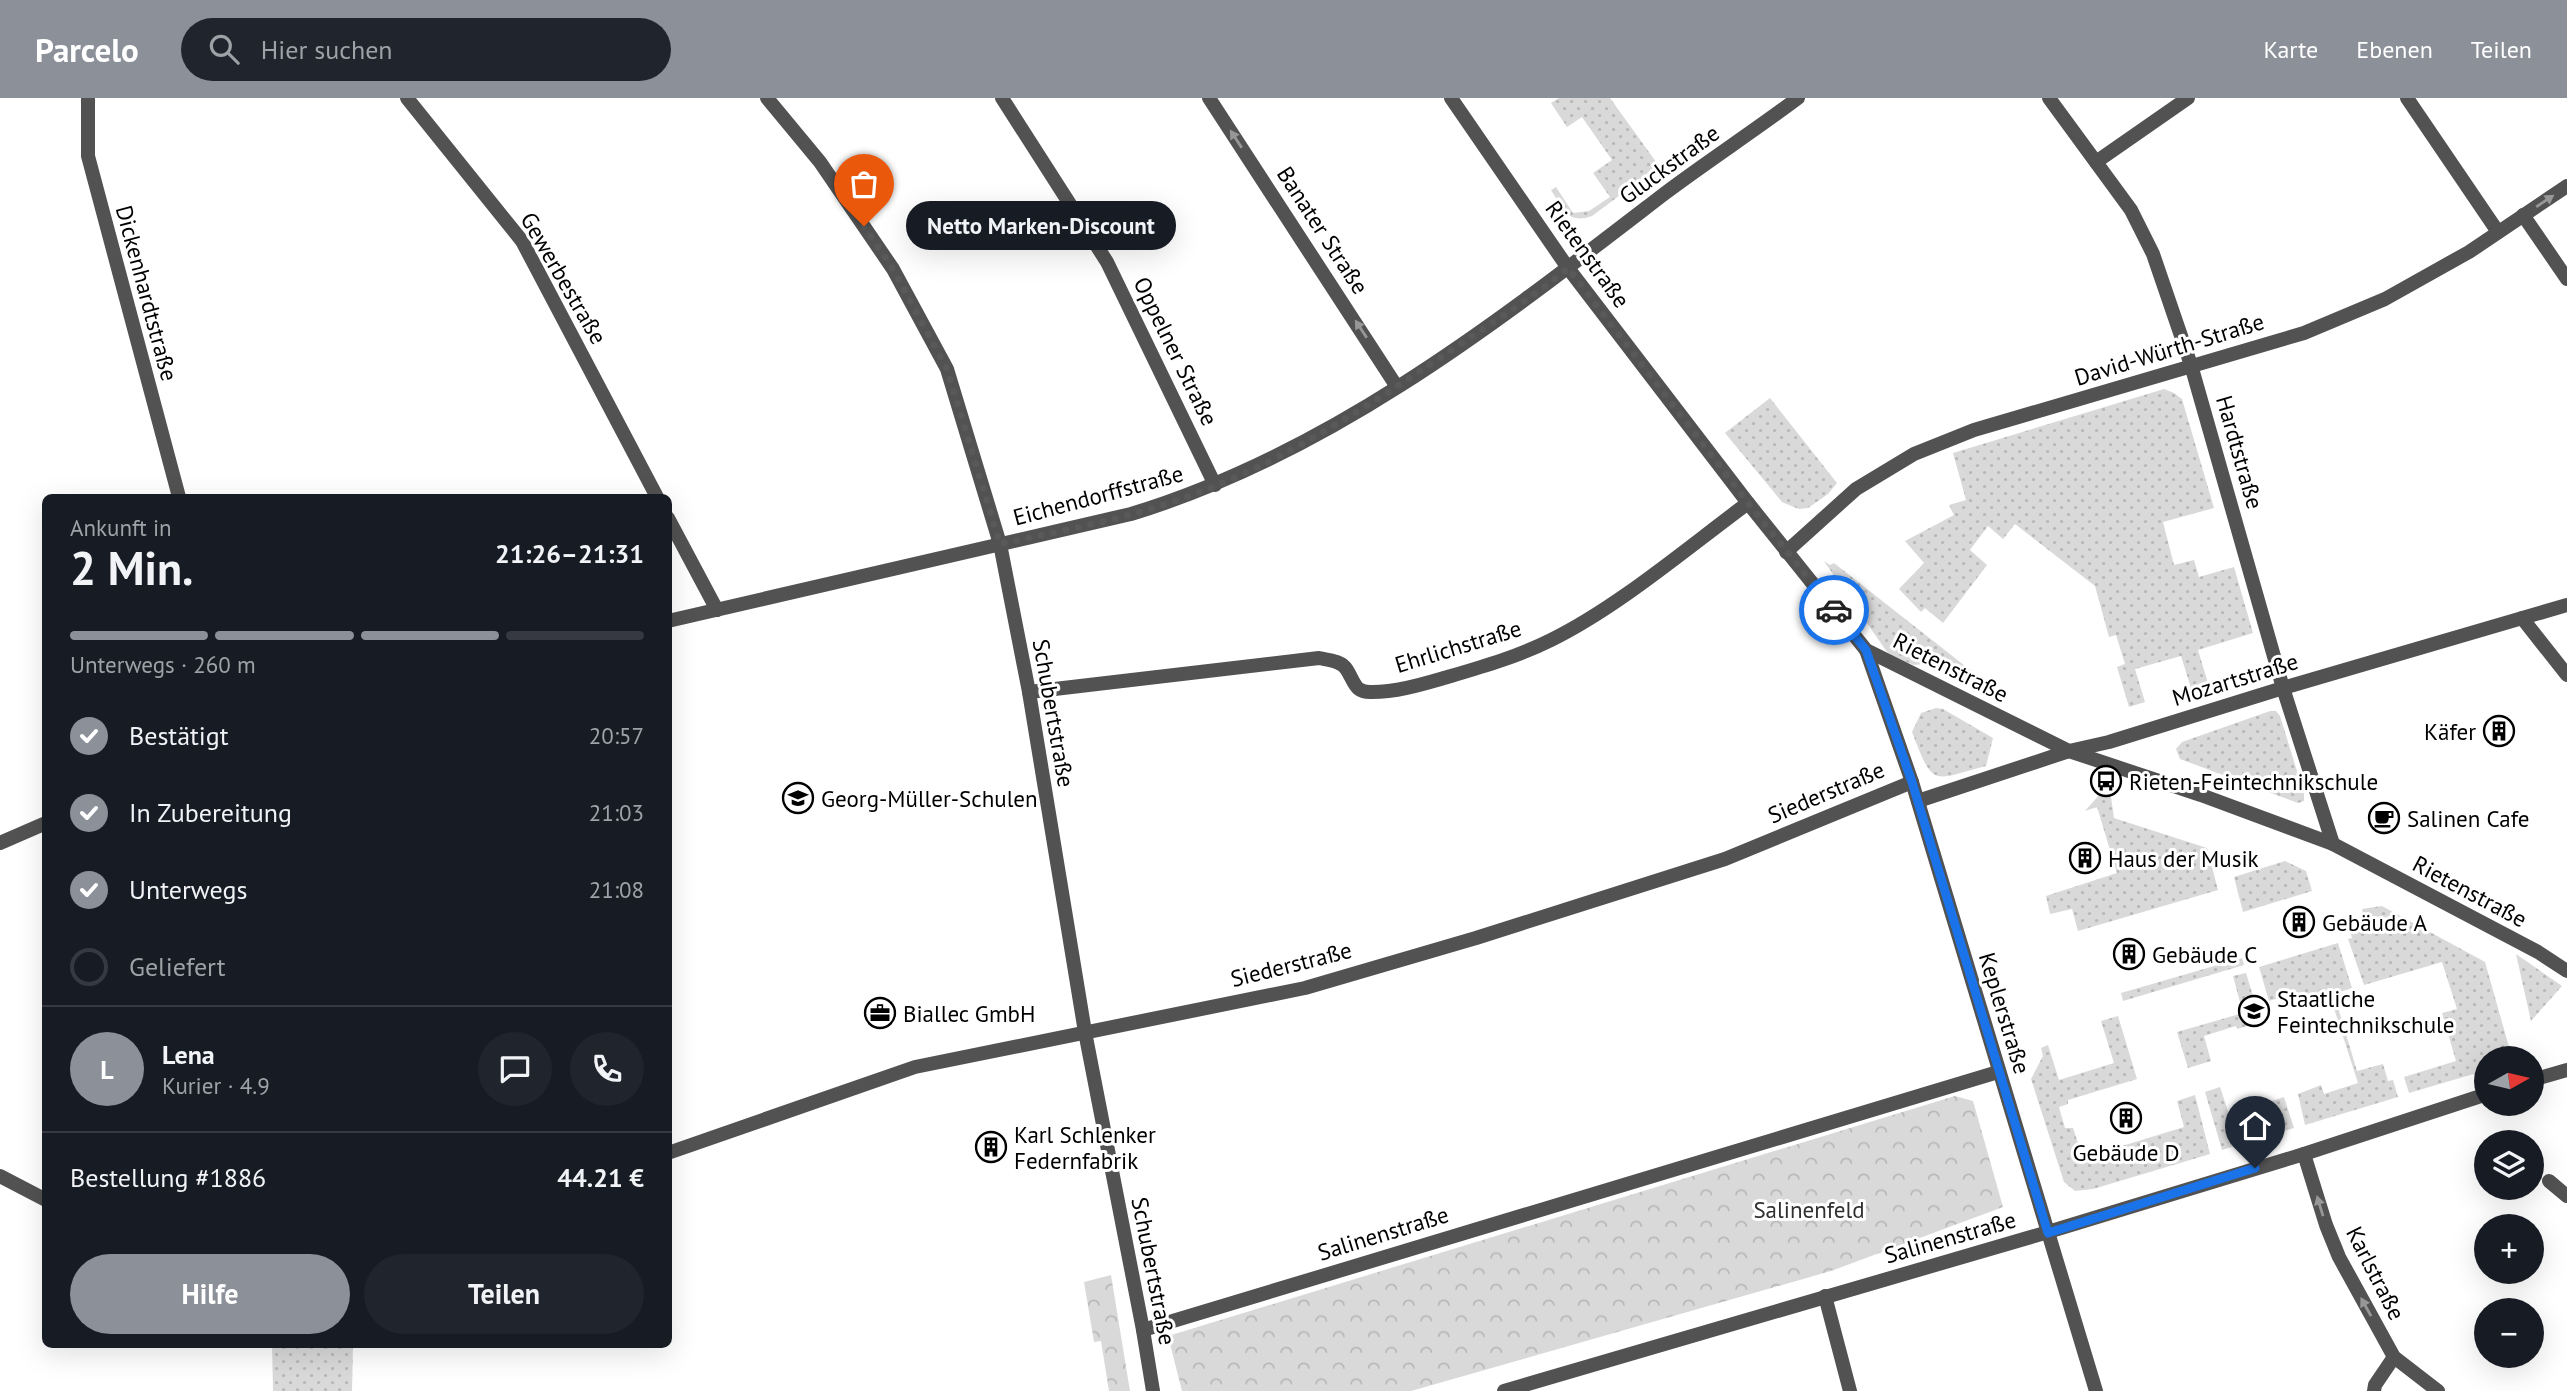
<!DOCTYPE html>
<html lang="de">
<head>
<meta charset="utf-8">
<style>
	body { margin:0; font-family:"PT Sans",sans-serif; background:#20242c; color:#f1f3f6; height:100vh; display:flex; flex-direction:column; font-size:26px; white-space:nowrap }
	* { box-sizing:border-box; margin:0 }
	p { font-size:23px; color:#9ea1a6 }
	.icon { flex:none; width:38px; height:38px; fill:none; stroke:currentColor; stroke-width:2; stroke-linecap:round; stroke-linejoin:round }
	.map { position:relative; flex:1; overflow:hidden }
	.details { position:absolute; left:42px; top:396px; width:630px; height:854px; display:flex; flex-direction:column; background:#171b24; border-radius:10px; box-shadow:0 7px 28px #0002 }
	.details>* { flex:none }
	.needle { width:46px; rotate:82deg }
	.tools { position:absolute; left:2474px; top:948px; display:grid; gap:14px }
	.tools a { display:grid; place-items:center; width:70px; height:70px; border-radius:50%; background:#171b24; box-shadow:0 7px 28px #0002; font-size:35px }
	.pin { position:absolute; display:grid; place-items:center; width:60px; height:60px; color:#fff; margin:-72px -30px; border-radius:50% 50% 50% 0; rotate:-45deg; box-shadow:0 0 7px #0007 }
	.pin .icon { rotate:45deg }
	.courier { position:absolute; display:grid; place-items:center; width:70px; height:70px; margin:-35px; border:5px solid #1a73e8; border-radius:50%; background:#fff; color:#222; box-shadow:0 2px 9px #0007 }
	.bubble { position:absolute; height:49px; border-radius:24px; background:#171b24; box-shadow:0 7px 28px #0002; font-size:23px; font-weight:600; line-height:49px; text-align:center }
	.head em { font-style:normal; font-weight:600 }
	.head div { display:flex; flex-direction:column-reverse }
	.head { display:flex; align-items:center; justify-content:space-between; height:119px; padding:0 28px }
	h1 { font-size:46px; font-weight:600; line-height:52px }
	.bar { display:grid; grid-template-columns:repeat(4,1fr); gap:10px 7px; align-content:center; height:84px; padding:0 28px }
	.bar i { height:9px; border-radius:5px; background:#363941 }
	.bar .current { background:#8c9099 }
	.bar p { grid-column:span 4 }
	.line { display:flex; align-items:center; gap:18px; padding:0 28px; border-top:2px solid #363941 }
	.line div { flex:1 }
	.round { display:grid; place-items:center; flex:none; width:74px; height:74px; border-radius:37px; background:#20242c }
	ol { padding:0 28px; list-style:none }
	li { display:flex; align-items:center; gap:21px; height:77px }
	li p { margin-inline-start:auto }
	li .icon { padding:7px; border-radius:50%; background:#8c9099; color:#fff; stroke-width:4 }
	li:last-child { color:#9ea1a6 }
	li i { width:38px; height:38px; border:4px solid #363941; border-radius:50% }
	.button { display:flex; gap:14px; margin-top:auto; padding:14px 28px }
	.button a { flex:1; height:80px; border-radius:42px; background:#8c9099; color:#fff; font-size:28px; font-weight:600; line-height:80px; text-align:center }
	.button a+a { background:#20242c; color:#f1f3f6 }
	header { display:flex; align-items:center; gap:42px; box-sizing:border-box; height:98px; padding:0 35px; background:#8c9099; color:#fff }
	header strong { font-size:33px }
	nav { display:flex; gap:38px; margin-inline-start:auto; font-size:24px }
	.search { width:490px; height:63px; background:#20242c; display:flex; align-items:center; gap:18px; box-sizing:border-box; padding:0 24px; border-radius:38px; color:#9ea1a6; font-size:26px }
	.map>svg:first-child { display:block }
	.grass { fill:url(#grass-dots) }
	.park { fill:url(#park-crowns) }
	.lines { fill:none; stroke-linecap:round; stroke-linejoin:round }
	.minor { stroke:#525252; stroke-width:14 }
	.tertiary { stroke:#525252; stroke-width:14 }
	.oneway { fill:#979797 }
	.done { stroke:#595959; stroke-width:7; stroke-dasharray:0 12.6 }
	.route { stroke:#1a73e8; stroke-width:9 }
	.labels { text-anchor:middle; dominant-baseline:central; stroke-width:6; stroke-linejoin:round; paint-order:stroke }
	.street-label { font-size:23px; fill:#000; stroke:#fff }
	.poi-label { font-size:23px; fill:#000; stroke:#fff; text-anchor:start }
	.park-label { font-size:23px; fill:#303030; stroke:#fff }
</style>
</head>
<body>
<header>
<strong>Parcelo</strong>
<div class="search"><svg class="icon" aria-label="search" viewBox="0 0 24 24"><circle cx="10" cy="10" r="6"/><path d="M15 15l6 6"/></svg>Hier suchen</div>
<nav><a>Karte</a><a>Ebenen</a><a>Teilen</a></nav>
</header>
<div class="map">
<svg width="2567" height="1293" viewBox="0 0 2567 1293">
	<defs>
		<pattern id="grass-dots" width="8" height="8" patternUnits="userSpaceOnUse" patternTransform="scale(1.75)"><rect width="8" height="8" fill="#d9d9d9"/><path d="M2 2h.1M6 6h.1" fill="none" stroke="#b8b8b8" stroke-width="1.8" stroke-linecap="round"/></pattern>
		<pattern id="park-crowns" width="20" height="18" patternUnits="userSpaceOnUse" patternTransform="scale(1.75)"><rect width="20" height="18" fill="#d9d9d9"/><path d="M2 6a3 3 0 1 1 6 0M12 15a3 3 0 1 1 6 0" fill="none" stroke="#b8b8b8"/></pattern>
	</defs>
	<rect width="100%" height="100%" fill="#fff"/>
	<g class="grass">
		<path d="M1559,0h51l49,68 -67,50c-25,9 -29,-8 -41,-26l5,-3 17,26 16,-2 21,-14 -17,-24 19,-13 -30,-43 -15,10 -16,-24z"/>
		<polygon points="2164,291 2174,295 2182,301 2214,410 2163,424 2174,467 2194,462 2199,479 2234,469 2253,535 2198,552 2208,585 2191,590 2181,558 2135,571 2145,604 2129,609 2117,569 2125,566 2116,537 2109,539 2095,488 2015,426 2003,441 1988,428 1970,452 1987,467 1943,525 1925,510 1921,514 1899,491 1924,465 1905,443 1954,417 1949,407 1966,402 1953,355"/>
		<polygon points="1770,300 1837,385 1828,396 1808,410 1799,411 1789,407 1782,404 1725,335"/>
		<polygon points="1824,463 1830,467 1834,465 1988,586 1986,590 1941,564 1914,567 1895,560 1887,554"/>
		<path d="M1936,610l7,1 50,29 -7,28c-54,14 -52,23 -74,-34l9,-19z"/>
		<polygon points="2270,613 2276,613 2280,618 2304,696 2304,703 2298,705 2180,661 2176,651 2182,644"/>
		<polygon points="2100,696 2111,699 2114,720 2207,750 2218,792 2078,833 2072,811 2050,816 2046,798 2117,775 2097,709 2085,713"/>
		<polygon points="2285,763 2306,773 2312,793 2243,814 2234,779"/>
		<polygon points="2382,808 2485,864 2511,956 2507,961 2487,961 2487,972 2409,995 2404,979 2456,963 2442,915 2457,911 2442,864 2364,887 2348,841 2352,840 2350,832 2366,828 2362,811"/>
		<polygon points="2338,845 2352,890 2334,896 2357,973 2383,966 2388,983 2393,982 2398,999 2305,1027 2298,996 2321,987 2324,996 2358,985 2330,898 2300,907 2295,895 2269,903 2259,869"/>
		<polygon points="2516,856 2562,888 2531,923"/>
		<polygon points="2242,860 2244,867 2123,903 2121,895"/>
		<polygon points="2246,875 2261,924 2237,931 2236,928 2204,938 2211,963 2188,970 2177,934 2243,915 2233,878"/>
		<polygon points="2118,918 2137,981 2068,1002 2068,1006 2059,1009 2065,1030 2073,1030 2083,1060 2184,1029 2177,1003 2195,997 2210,1056 2093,1091 2075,1093 2064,1084 2031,981 2043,958 2041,950 2048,947 2059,982 2114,965 2101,923"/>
		<polygon points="2220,989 2231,1022 2261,1013 2260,1007 2284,999 2294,1030 2222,1052 2205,994"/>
		<polygon points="272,1246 353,1246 352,1293 273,1293"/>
	</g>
	<g class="park">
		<polygon points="1955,998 1973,1003 2003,1109 1831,1173 1411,1293 1182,1293 1168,1238"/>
		<polygon points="1111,1177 1130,1293 1109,1293 1101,1243 1094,1244 1084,1184"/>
	</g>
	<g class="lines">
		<g class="minor">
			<polyline points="88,0 88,58 179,399"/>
			<polyline points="407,0 522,143 657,399"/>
			<polyline points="767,0 820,64 893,171 947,271 1000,446 1029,594 1085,934 1143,1232 1153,1293"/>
			<polyline points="1002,0 1107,164 1215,387"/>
			<polyline points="1209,0 1397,289"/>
			<polyline points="1451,0 1568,170 1748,405 1866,552 2069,653 2201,697 2333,746 2538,854 2567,873"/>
			<polyline points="2049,0 2131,112 2153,156 2191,267 2283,590 2333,746"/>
			<polyline points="2407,0 2498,134"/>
			<polyline points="2096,64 2188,0"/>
			<polyline points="2523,117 2567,181"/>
			<polyline points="668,420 717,512"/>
			<polyline points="1786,454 1856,391 1914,356 1974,332 2304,235 2385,201 2469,154 2567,88"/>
			<polyline points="2522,520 2567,577"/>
			<path d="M668,523l463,-107c201,-61 369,-194 533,-320 44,-33 90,-63 134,-96"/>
			<polyline points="1866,552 1912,684 2096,1293"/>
			<path d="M1029,594l290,-34c10,2 23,3 28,12 8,13 8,23 25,22 27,0 54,-9 79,-16 34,-10 68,-20 100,-36 67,-33 136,-92 197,-137"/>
			<polyline points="1918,703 2069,653 2109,644 2283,590 2567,507"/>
			<polyline points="0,745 46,725"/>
			<polyline points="668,1055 915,969 1305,890 1476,840 1725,761 1912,684"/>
			<polyline points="2304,1056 2326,1127 2339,1159 2394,1259 2438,1293"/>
			<polyline points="0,1078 46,1102"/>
			<polyline points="2549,1083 2567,1098"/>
			<polyline points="1825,1198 1850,1293"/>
			<polyline points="1143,1232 1998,974"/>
			<polyline points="2374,1293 2375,1287 2394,1259"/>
		</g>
		<g class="tertiary">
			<polyline points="2532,982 2567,972"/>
			<polyline points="1504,1293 2048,1134 2304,1056 2487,996"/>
		</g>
	</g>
	<defs><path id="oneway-solid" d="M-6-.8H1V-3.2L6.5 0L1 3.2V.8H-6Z" transform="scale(1.75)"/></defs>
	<g class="oneway">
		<use href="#oneway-solid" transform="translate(1236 41) rotate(-123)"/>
		<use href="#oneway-solid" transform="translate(2545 103) rotate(-34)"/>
		<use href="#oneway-solid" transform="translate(1361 231) rotate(-123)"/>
		<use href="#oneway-solid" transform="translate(2320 1108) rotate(-107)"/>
		<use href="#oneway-solid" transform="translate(2366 1209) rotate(-119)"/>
	</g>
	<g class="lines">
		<path class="done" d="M864,128l29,43 54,100 53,175c60,-13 122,-24 181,-45 101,-35 190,-95 278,-154 37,-25 75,-48 109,-77l180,235 86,107"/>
		<polyline class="route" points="1834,512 1866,552 1912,684 2048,1135 2255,1070"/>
	</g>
	<defs>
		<g id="building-ring" transform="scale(1.575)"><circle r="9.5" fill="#fff" stroke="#000" stroke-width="1.5"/><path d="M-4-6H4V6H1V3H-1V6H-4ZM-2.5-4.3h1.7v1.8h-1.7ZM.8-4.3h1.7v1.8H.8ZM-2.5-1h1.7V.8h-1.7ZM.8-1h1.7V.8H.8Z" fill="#000"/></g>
		<g id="bus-ring" transform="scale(1.575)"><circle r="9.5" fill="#fff" stroke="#000" stroke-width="1.5"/><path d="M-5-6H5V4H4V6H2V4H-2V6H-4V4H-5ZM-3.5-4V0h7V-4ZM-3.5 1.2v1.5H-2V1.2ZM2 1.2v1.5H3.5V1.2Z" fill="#000"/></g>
		<g id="school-ring" transform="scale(1.575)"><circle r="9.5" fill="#fff" stroke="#000" stroke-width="1.5"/><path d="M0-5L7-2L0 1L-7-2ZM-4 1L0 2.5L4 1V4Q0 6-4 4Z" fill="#000"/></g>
		<g id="cafe-ring" transform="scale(1.575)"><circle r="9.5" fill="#fff" stroke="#000" stroke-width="1.5"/><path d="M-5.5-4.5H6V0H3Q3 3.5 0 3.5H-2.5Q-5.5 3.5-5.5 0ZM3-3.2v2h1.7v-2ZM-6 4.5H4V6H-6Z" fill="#000"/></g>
		<g id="university-ring" transform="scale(1.575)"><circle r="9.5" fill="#fff" stroke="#000" stroke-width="1.5"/><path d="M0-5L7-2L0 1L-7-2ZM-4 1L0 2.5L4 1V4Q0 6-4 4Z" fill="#000"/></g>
		<g id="office-ring" transform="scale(1.575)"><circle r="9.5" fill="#fff" stroke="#000" stroke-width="1.5"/><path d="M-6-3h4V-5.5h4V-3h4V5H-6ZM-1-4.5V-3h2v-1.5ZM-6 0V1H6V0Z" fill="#000"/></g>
	</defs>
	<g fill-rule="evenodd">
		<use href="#building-ring" x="2499" y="633"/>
		<use href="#bus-ring" x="2106" y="683"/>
		<use href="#school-ring" x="798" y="700"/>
		<use href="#cafe-ring" x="2384" y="720"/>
		<use href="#building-ring" x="2085" y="760"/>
		<use href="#building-ring" x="2299" y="824"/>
		<use href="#building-ring" x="2129" y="856"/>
		<use href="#university-ring" x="2254" y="913"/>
		<use href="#office-ring" x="880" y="915"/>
		<use href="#building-ring" x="2126" y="1020"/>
		<use href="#building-ring" x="991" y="1049"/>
	</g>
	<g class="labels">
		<g class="street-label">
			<text transform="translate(1669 66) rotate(-36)">Gluckstraße</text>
			<text transform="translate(1323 132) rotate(57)">Banater Straße</text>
			<text transform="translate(1588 156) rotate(54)">Rietenstraße</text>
			<text transform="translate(564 180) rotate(60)">Gewerbestraße</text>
			<text transform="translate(147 195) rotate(75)">Dickenhardtstraße</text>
			<text transform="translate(2169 251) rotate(-17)">David-Würth-Straße</text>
			<text transform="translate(1176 253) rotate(64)">Oppelner Straße</text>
			<text transform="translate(2240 354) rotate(74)">Hardtstraße</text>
			<text transform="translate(1098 397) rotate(-15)">Eichendorffstraße</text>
			<text transform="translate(1458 548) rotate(-17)">Ehrlichstraße</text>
			<text transform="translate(1951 569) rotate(27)">Rietenstraße</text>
			<text transform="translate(2235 581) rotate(-17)">Mozartstraße</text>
			<text transform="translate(1054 615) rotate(80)">Schubertstraße</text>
			<text transform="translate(1826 694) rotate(-23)">Siederstraße</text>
			<text transform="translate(2470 793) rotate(28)">Rietenstraße</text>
			<text transform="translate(1291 866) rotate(-14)">Siederstraße</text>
			<text transform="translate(2005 915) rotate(73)">Keplerstraße</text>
			<text transform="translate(1383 1135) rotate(-17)">Salinenstraße</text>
			<text transform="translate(1950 1139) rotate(-16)">Salinenstraße</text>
			<text transform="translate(1154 1173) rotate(79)">Schubertstraße</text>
			<text transform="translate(2376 1175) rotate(63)">Karlstraße</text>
		</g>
		<g class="poi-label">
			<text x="2476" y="633" text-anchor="end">Käfer</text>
			<text x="2129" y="683">Rieten-Feintechnikschule</text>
			<text x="821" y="700">Georg-Müller-Schulen</text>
			<text x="2407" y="720">Salinen Cafe</text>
			<text x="2108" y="760">Haus der Musik</text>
			<text x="2322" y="824">Gebäude A</text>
			<text x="2152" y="856">Gebäude C</text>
			<text x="2277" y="900">Staatliche<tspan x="2277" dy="26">Feintechnikschule</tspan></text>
			<text x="903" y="915">Biallec GmbH</text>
			<text x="1014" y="1036">Karl Schlenker<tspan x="1014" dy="26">Federnfabrik</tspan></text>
			<text x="2126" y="1054" text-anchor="middle">Gebäude D</text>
		</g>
		<g class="park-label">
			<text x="1809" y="1111">Salinenfeld</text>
		</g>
	</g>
</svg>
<div class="tools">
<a><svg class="needle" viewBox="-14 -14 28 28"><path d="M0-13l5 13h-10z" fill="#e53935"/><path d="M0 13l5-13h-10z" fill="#9ea1a6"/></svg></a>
<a><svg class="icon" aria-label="layers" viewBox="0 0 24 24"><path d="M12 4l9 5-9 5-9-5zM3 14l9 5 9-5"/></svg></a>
<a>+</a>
<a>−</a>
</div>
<div class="pin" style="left:864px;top:128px;background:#ea580c"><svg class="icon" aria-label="bag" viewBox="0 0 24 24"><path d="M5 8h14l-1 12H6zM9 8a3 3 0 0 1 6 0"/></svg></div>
<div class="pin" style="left:2255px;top:1070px;background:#1f2937"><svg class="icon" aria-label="home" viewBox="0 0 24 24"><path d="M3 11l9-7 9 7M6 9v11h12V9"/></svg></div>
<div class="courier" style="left:1834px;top:512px"><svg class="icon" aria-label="car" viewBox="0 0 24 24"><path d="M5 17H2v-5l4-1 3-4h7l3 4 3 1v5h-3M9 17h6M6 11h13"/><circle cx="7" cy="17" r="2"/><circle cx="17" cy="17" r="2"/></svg></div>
<div class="bubble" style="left:906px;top:103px;width:270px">Netto Marken-Discount</div>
<section class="details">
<div class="head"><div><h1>2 Min.</h1><p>Ankunft in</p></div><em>21:26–21:31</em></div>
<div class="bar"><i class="current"></i><i class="current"></i><i class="current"></i><i></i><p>Unterwegs · 260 m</p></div>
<ol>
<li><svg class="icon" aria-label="check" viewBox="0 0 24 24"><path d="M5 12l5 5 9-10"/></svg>Bestätigt<p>20:57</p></li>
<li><svg class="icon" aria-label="check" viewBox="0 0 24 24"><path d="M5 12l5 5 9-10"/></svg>In Zubereitung<p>21:03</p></li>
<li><svg class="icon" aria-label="check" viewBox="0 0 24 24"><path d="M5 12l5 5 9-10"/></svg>Unterwegs<p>21:08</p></li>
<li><i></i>Geliefert</li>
</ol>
<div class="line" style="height:126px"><b class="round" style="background:#8c9099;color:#fff">L</b><div><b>Lena</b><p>Kurier · 4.9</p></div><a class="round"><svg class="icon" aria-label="chat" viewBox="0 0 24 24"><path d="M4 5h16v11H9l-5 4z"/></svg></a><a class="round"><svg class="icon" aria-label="phone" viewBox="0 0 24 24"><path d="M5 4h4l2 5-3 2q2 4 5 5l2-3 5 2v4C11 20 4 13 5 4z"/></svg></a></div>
<div class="line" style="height:91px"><div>Bestellung #1886</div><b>44.21 €</b></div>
<div class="button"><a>Hilfe</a><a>Teilen</a></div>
</section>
</div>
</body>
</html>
